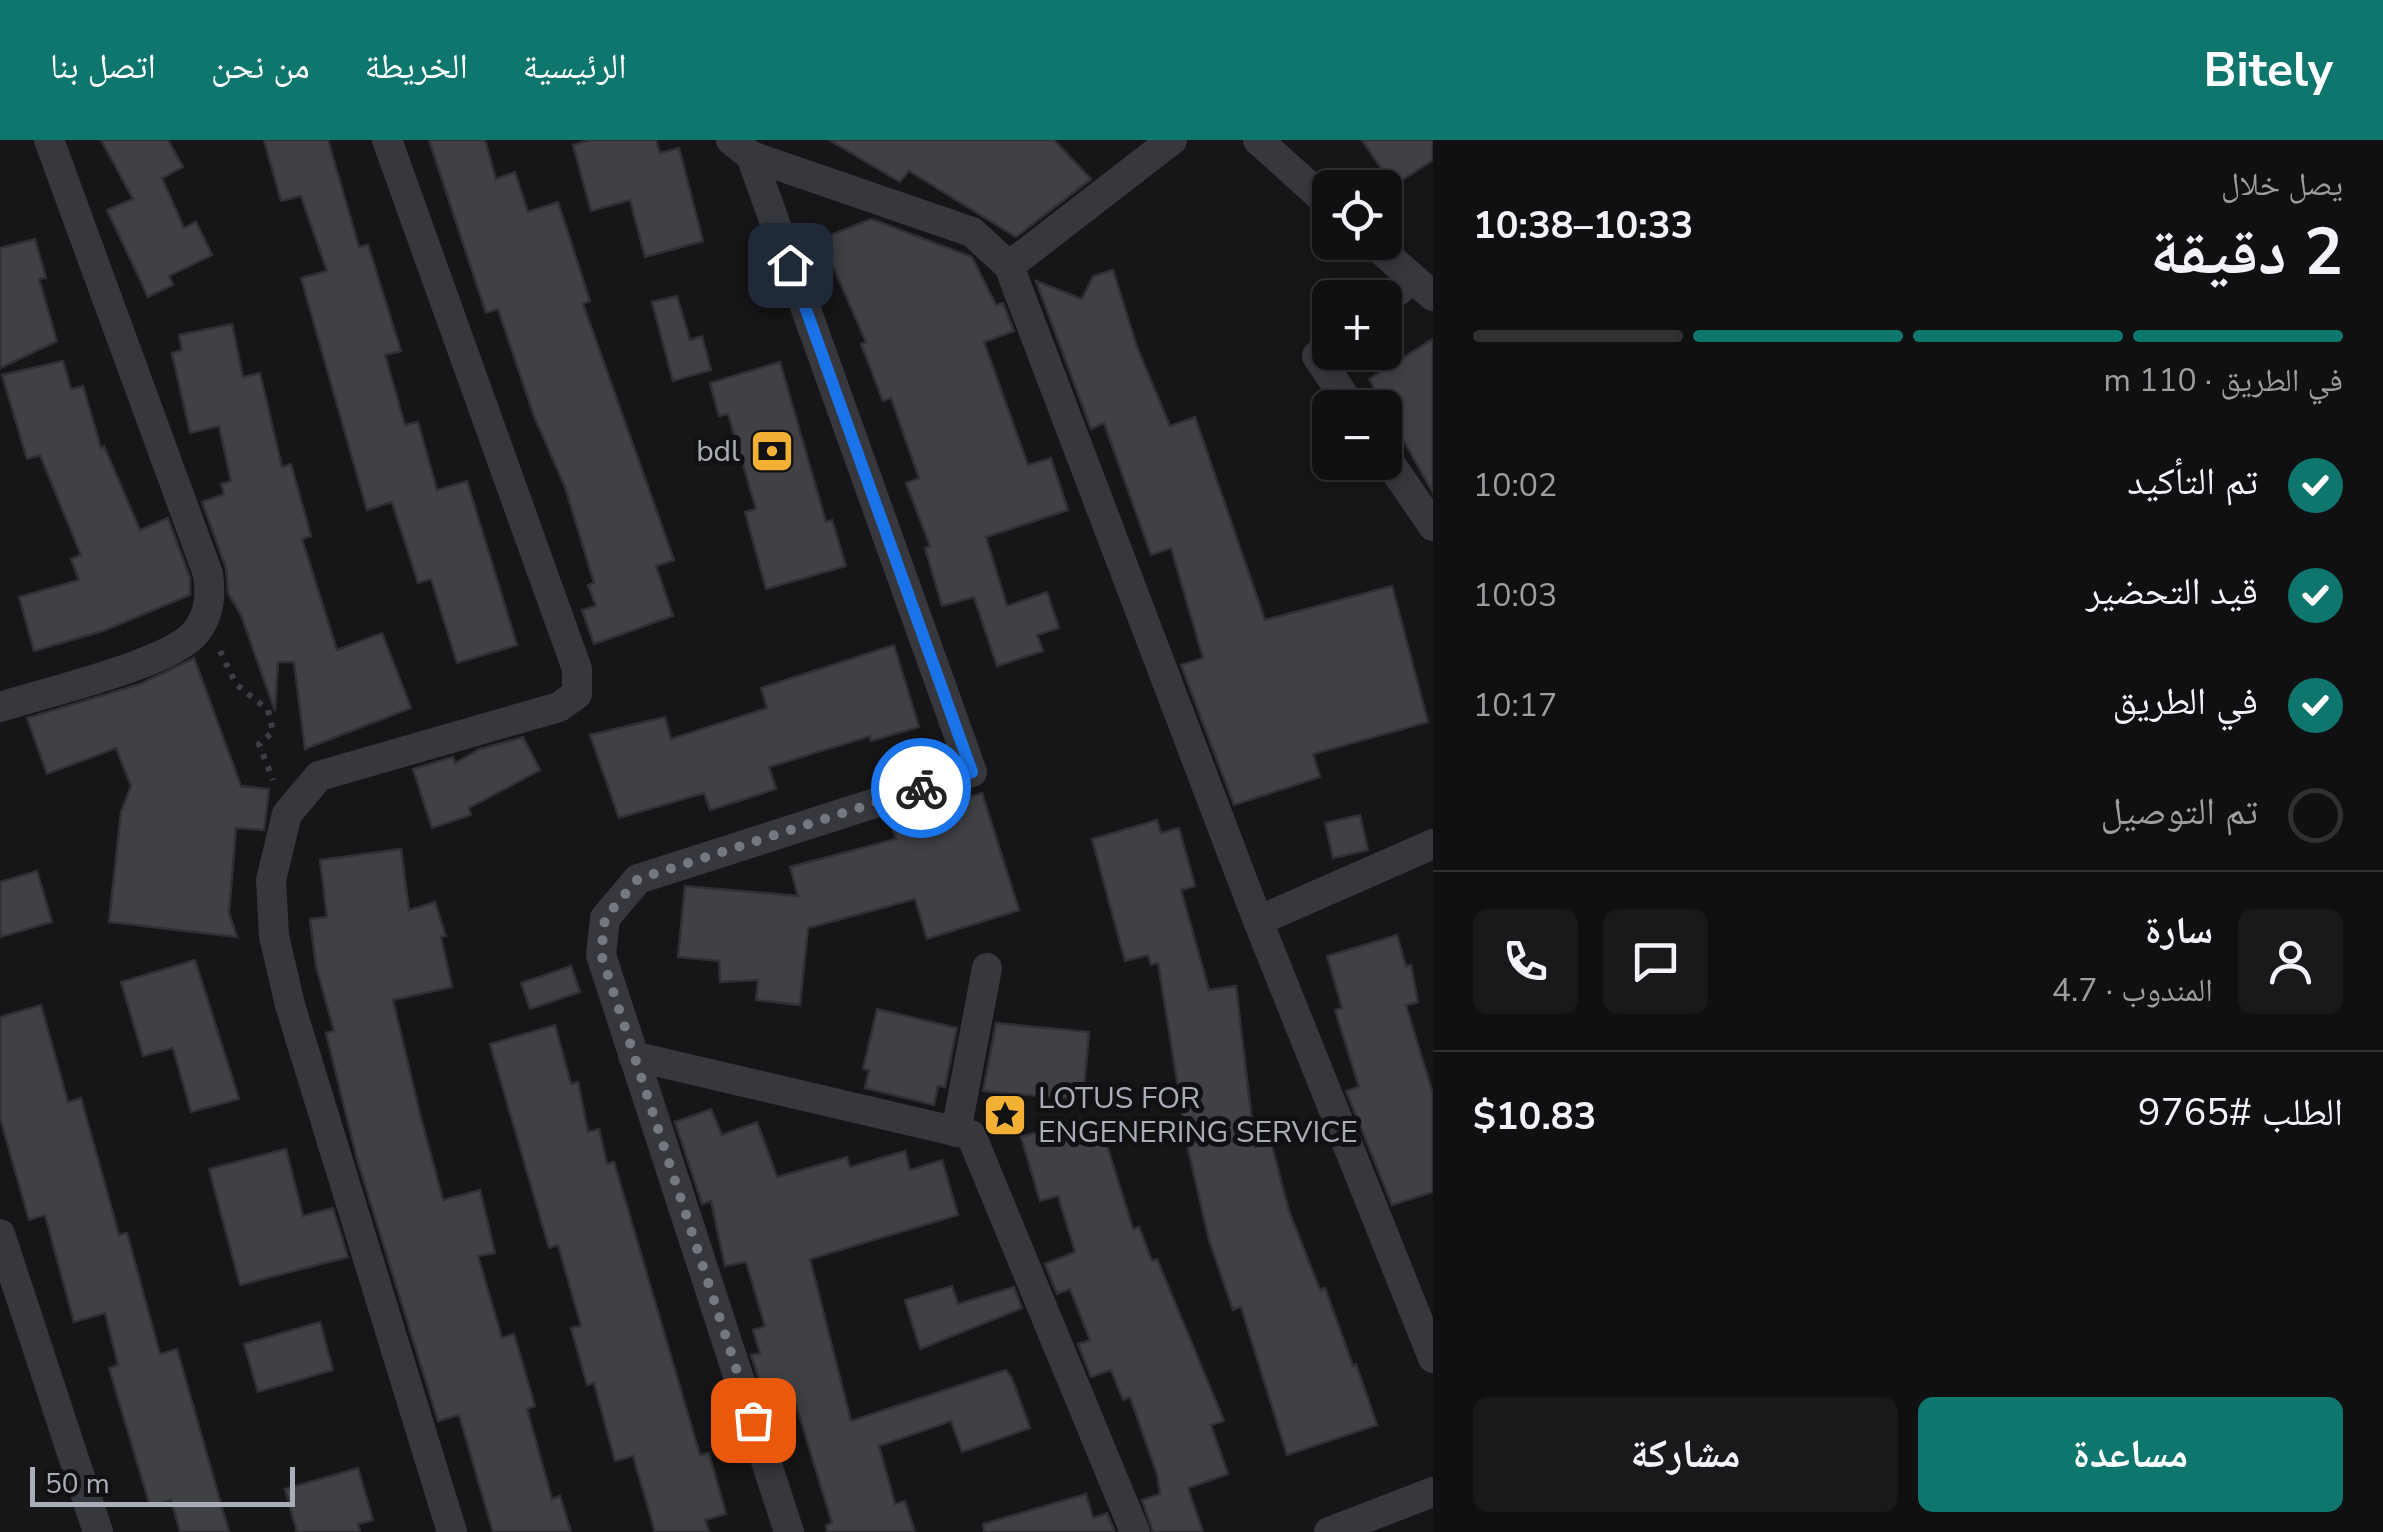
<!DOCTYPE html>
<html lang="ar">
<head>
<meta charset="utf-8">
<style>
	body { margin:0; font-family:"Nunito Sans","Noto Naskh Arabic",sans-serif; background:#19191b; color:#f1f3f6; direction:rtl; height:100vh; display:flex; flex-direction:column; font-size:38px; white-space:nowrap }
	* { box-sizing:border-box; margin:0 }
	p { font-size:32px; color:#9c9d9f }
	.icon { flex:none; width:55px; height:55px; fill:none; stroke:currentColor; stroke-width:2; stroke-linecap:round; stroke-linejoin:round }
	.map { position:relative; flex:1; overflow:hidden; direction:ltr }
	.side { display:flex; flex-direction:column; background:#101012; width:950px }
	.side>* { flex:none }
	.controls { position:absolute; left:1312px; top:30px; display:grid; gap:20px }
	.controls a { display:grid; place-items:center; width:90px; height:90px; border-radius:15px; background:#101012; box-shadow:0 5px 15px #0003,0 0 0 2px #303032; font-size:50px }
	.scale { position:absolute; left:30px; bottom:25px; width:265px; box-sizing:border-box; padding-left:10px; border:5px solid #a8adb8; border-top:0; font-size:28px; line-height:35px; white-space:nowrap; color:#a8adb8; -webkit-text-stroke:8px #111113; paint-order:stroke }
	.pin { position:absolute; display:grid; place-items:center; width:85px; height:85px; color:#fff; margin:-42px; border-radius:20px; box-shadow:0 5px 15px #0006 }
	.courier { position:absolute; display:grid; place-items:center; width:100px; height:100px; margin:-50px; border:8px solid #1a73e8; border-radius:50%; background:#fff; color:#222; box-shadow:0 2px 12px #0007 }
	.overview em { font-style:normal; font-weight:700 }
	.overview div { display:flex; flex-direction:column-reverse }
	.overview { display:flex; align-items:center; justify-content:space-between; height:170px; padding:0 40px }
	h1 { font-size:65px; font-weight:700; line-height:75px }
	.bar { display:grid; grid-template-columns:repeat(4,1fr); gap:15px 10px; align-content:center; height:120px; padding:0 40px }
	.bar i { height:12px; border-radius:8px; background:#303032 }
	.bar .selected { background:#0f766e }
	.bar p { grid-column:span 4 }
	.line { display:flex; align-items:center; gap:25px; padding:0 40px; border-top:2px solid #303032 }
	.line div { flex:1 }
	.round { display:grid; place-items:center; flex:none; width:105px; height:105px; border-radius:15px; background:#19191b }
	ol { padding:0 40px; list-style:none }
	li { display:flex; align-items:center; gap:30px; height:110px }
	li p { margin-inline-start:auto }
	li .icon { padding:10px; border-radius:50%; background:#0f766e; color:#fff; stroke-width:4 }
	li:last-child { color:#9c9d9f }
	li i { width:55px; height:55px; border:5px solid #303032; border-radius:50% }
	.action { display:flex; gap:20px; margin-top:auto; padding:20px 40px }
	.action a { flex:1; height:115px; border-radius:15px; background:#0f766e; color:#fff; font-size:40px; font-weight:700; line-height:115px; text-align:center }
	.action a+a { background:#19191b; color:#f1f3f6 }
	header { display:flex; align-items:center; gap:60px; box-sizing:border-box; height:140px; padding:0 50px; background:#0f766e; color:#fff }
	header strong { font-size:48px }
	nav { display:flex; gap:55px; margin-inline-start:auto; font-size:35px }
	main { display:flex; flex:1; min-height:0 }
	.map>svg:first-child { display:block }
	.building { fill:#404145; stroke:#303034; stroke-width:2.5 }
	.lines { fill:none; stroke-linecap:round; stroke-linejoin:round }
	.path { stroke:#3d3f44; stroke-width:6; stroke-dasharray:5 8; stroke-linecap:butt }
	.street { stroke:#37383d; stroke-width:30 }
	.done { stroke:#757880; stroke-width:10; stroke-dasharray:0 18 }
	.route { stroke:#1a73e8; stroke-width:12 }
	.labels { text-anchor:middle; dominant-baseline:central; stroke-width:10; stroke-linejoin:round; paint-order:stroke }
	.poi-label { font-size:30px; fill:#a8adb8; stroke:#111113; text-anchor:end }
</style>
</head>
<body>
<header>
<strong>Bitely</strong>
<nav><a>الرئيسية</a><a>الخريطة</a><a>من نحن</a><a>اتصل بنا</a></nav>
</header>
<main>
<section class="side">
<div class="overview"><div><h1>2 دقيقة</h1><p>يصل خلال</p></div><em>10:33–10:38</em></div>
<div class="bar"><i class="selected"></i><i class="selected"></i><i class="selected"></i><i></i><p>في الطريق · 110 m</p></div>
<ol>
<li><svg class="icon" aria-label="check" viewBox="0 0 24 24"><path d="M5 12l5 5 9-10"/></svg>تم التأكيد<p>10:02</p></li>
<li><svg class="icon" aria-label="check" viewBox="0 0 24 24"><path d="M5 12l5 5 9-10"/></svg>قيد التحضير<p>10:03</p></li>
<li><svg class="icon" aria-label="check" viewBox="0 0 24 24"><path d="M5 12l5 5 9-10"/></svg>في الطريق<p>10:17</p></li>
<li><i></i>تم التوصيل</li>
</ol>
<div class="line" style="height:180px"><a class="round"><svg class="icon" aria-label="person" viewBox="0 0 24 24"><circle cx="12" cy="8" r="4"/><path d="M4 21q1-7 8-7t8 7"/></svg></a><div><b>سارة</b><p>المندوب · 4.7</p></div><a class="round"><svg class="icon" aria-label="chat" viewBox="0 0 24 24"><path d="M4 5h16v11H9l-5 4z"/></svg></a><a class="round"><svg class="icon" aria-label="phone" viewBox="0 0 24 24"><path d="M5 4h4l2 5-3 2q2 4 5 5l2-3 5 2v4C11 20 4 13 5 4z"/></svg></a></div>
<div class="line" style="height:130px"><div>الطلب #9765</div><b>$10.83</b></div>
<div class="action"><a>مساعدة</a><a>مشاركة</a></div>
</section>
<div class="map">
<svg width="1433" height="1392" viewBox="0 0 1433 1392">
	<rect width="100%" height="100%" fill="#161618"/>
	<g class="building">
		<polygon points="101,0 168,0 183,27 162,38 184,88 196,82 212,115 169,136 173,145 148,157 107,70 133,59"/>
		<polygon points="264,0 328,0 359,107 368,105 401,211 385,215 405,285 418,282 437,350 467,341 517,505 457,523 431,439 418,443 392,362 367,370 301,138 327,131 301,56 281,61"/>
		<polygon points="429,0 485,0 496,39 515,32 528,72 558,62 590,161 583,164 674,420 656,426 673,476 594,504 582,470 596,466 588,445 594,443 565,347 534,276 498,169 486,173"/>
		<polygon points="590,0 656,0 660,13 679,8 703,101 645,117 630,60 591,71 573,5"/>
		<polygon points="829,0 1054,0 1091,39 1016,97 909,31 900,42"/>
		<polygon points="1362,0 1433,0 1433,20 1393,46"/>
		<polygon points="871,79 972,117 996,165 1003,163 1014,191 984,202 1028,325 1051,318 1068,370 986,397 1007,466 1047,452 1059,488 1037,495 1043,511 997,526 974,457 942,466 925,408 930,406 906,343 919,338 891,258 883,261 861,204 866,202 821,99"/>
		<polygon points="35,99 46,138 39,139 57,201 0,228 0,108"/>
		<polygon points="1113,130 1137,207 1170,286 1195,277 1265,480 1392,446 1428,582 1313,614 1320,637 1234,665 1181,525 1203,518 1171,408 1151,415 1104,283 1091,289 1036,141 1082,159 1093,136"/>
		<polygon points="677,156 690,200 702,196 711,230 673,241 652,162"/>
		<polygon points="232,184 243,237 260,233 282,327 291,324 311,396 302,399 337,510 382,493 411,568 305,609 294,522 278,522 275,571 241,475 228,453 226,428 202,362 224,354 221,344 231,341 219,286 190,293 172,213 182,210 179,195"/>
		<polygon points="1433,199 1433,353 1369,239"/>
		<polygon points="63,221 71,249 83,246 101,308 104,306 140,390 168,378 190,438 190,455 103,491 34,511 19,457 79,440 71,419 81,415 40,315 27,319 2,235"/>
		<polygon points="780,222 826,382 832,380 846,426 766,449 745,372 756,369 728,274 719,276 710,243"/>
		<polygon points="894,505 919,587 871,601 870,596 769,627 776,649 710,670 704,653 619,678 590,595 665,577 671,599 767,568 761,548"/>
		<polygon points="194,518 241,646 269,649 264,690 236,688 229,773 237,797 109,782 121,672 131,646 116,608 47,634 27,578 140,544"/>
		<polygon points="523,597 540,630 469,668 471,675 432,688 413,629 453,617 455,623 480,609"/>
		<polygon points="982,653 1019,770 927,799 915,759 808,788 800,865 756,860 758,840 720,842 719,821 678,817 685,746 798,756 790,727 896,699 890,681"/>
		<polygon points="1360,675 1368,710 1333,718 1325,683"/>
		<polygon points="1157,680 1161,693 1179,688 1195,746 1181,750 1209,850 1236,846 1255,1007 1271,1002 1289,1071 1320,1150 1325,1148 1353,1226 1356,1224 1377,1285 1287,1315 1241,1167 1233,1170 1209,1100 1188,1009 1158,823 1151,825 1148,815 1125,821 1092,699"/>
		<polygon points="401,709 409,770 435,762 446,796 441,797 452,847 393,860 420,974 443,1060 480,1050 495,1113 478,1116 502,1198 514,1194 535,1266 527,1269 552,1359 560,1356 571,1392 493,1392 459,1275 438,1281 357,1019 326,893 334,891 316,826 310,779 327,777 320,720"/>
		<polygon points="37,731 52,782 0,797 0,742"/>
		<polygon points="1397,795 1406,826 1411,825 1418,862 1406,865 1433,954 1433,1052 1392,1065 1346,951 1359,947 1335,870 1342,868 1327,816"/>
		<polygon points="195,820 239,959 191,972 173,908 143,916 121,842"/>
		<polygon points="571,826 580,852 530,869 521,843"/>
		<polygon points="41,865 68,962 81,958 119,1095 127,1093 160,1214 177,1209 229,1392 180,1392 171,1360 150,1366 109,1228 118,1225 105,1173 74,1182 45,1075 29,1080 0,978 0,877"/>
		<polygon points="877,869 957,888 945,947 938,946 934,965 865,948 869,930 863,929"/>
		<polygon points="996,883 1089,892 1083,960 983,951"/>
		<polygon points="555,885 571,944 578,942 588,992 599,989 607,1024 614,1022 700,1315 709,1313 726,1374 705,1380 709,1392 655,1392 633,1316 615,1321 594,1243 587,1245 571,1188 581,1186 558,1105 549,1108 490,904"/>
		<polygon points="711,969 722,995 757,982 777,1037 847,1017 850,1027 905,1011 910,1030 942,1020 958,1075 810,1119 851,1281 1006,1230 1012,1238 1030,1288 962,1312 951,1281 879,1306 895,1364 905,1361 915,1392 827,1392 826,1385 832,1383 795,1262 788,1264 784,1248 764,1254 751,1215 760,1213 753,1190 765,1186 746,1122 725,1126 711,1061 702,1064 675,982"/>
		<polygon points="1081,979 1079,995 1102,989 1133,1089 1139,1087 1152,1121 1157,1119 1224,1281 1211,1285 1228,1334 1188,1348 1203,1392 1153,1392 1142,1360 1160,1354 1157,1334 1130,1257 1123,1260 1111,1230 1091,1237 1078,1204 1090,1200 1070,1149 1057,1154 1045,1124 1075,1112 1058,1056 1040,1061 1021,997"/>
		<polygon points="286,1009 303,1076 333,1068 348,1117 240,1145 209,1029"/>
		<polygon points="952,1146 958,1164 1014,1147 1022,1168 920,1209 905,1160"/>
		<polygon points="320,1182 333,1230 258,1252 244,1204"/>
		<polygon points="358,1328 373,1380 358,1384 360,1392 297,1392 285,1349"/>
		<polygon points="1086,1354 1093,1378 1107,1373 1115,1392 984,1392 983,1384"/>
	</g>
	<g class="lines">
		<polyline class="path" points="220,511 236,544 268,570 273,592 259,604 273,640"/>
		<g class="street">
			<polyline points="387,0 577,529 577,554 559,567 319,636 287,674 271,740 274,796 290,865 452,1392"/>
			<polyline points="731,0 751,16 972,92 1009,126 1258,781 1433,1218"/>
			<polyline points="1258,0 1330,65"/>
			<polyline points="751,16 972,632 638,739 605,778 601,815 789,1392"/>
			<polyline points="1372,102 1433,156"/>
			<polyline points="1009,126 1172,0"/>
			<polyline points="1385,161 1413,139"/>
			<polyline points="1330,205 1317,216 1352,268"/>
			<polyline points="1385,316 1433,386"/>
			<path d="M0,567c43,-14 170,-43 195,-74 15,-18 16,-38 13,-59l-159,-434"/>
			<polyline points="1258,781 1433,704"/>
			<polyline points="633,916 971,995 1135,1392"/>
			<polyline points="956,992 987,828"/>
			<polyline points="0,1094 98,1392"/>
			<polyline points="1329,1392 1433,1352"/>
		</g>
	</g>
	<g class="lines">
		<polyline class="done" points="753,1280 601,814 605,778 638,739 921,648"/>
		<polyline class="route" points="790,125 972,632 921,648"/>
	</g>
	<defs>
		<g id="bank-square" transform="scale(2.25)"><rect x="-9" y="-9" width="18" height="18" rx="4" fill="#f2b134" stroke="#111113"/><path d="M-6-4H6V4H-6ZM0-2.3a2.3 2.3 0 1 0 0 4.6a2.3 2.3 0 1 0 0-4.6Z" fill="#111"/></g>
		<g id="sight-square" transform="scale(2.25)"><rect x="-9" y="-9" width="18" height="18" rx="4" fill="#f2b134" stroke="#111113"/><path d="M0-6L1.8-2.2L6-1.7L2.9 1.2L3.7 5.4L0 3.3L-3.7 5.4L-2.9 1.2L-6-1.7L-1.8-2.2Z" fill="#111"/></g>
	</defs>
	<g fill-rule="evenodd">
		<use href="#bank-square" x="772" y="311"/>
		<use href="#sight-square" x="1005" y="975"/>
	</g>
	<g class="labels">
		<g class="poi-label">
			<text x="740" y="311">bdl</text>
			<text x="1038" y="958" text-anchor="start">LOTUS FOR<tspan x="1038" dy="34">ENGENERING SERVICE</tspan></text>
		</g>
	</g>
</svg>
<div class="controls">
<a><svg class="icon" aria-label="locate" viewBox="0 0 24 24"><circle cx="12" cy="12" r="6"/><path d="M12 2v4M12 18v4M2 12h4M18 12h4"/></svg></a>
<a>+</a>
<a>−</a>
</div>
<div class="scale">50 m</div>
<div class="pin" style="left:753px;top:1280px;background:#ea580c"><svg class="icon" aria-label="bag" viewBox="0 0 24 24"><path d="M5 8h14l-1 12H6zM9 8a3 3 0 0 1 6 0"/></svg></div>
<div class="pin" style="left:790px;top:125px;background:#1f2937"><svg class="icon" aria-label="home" viewBox="0 0 24 24"><path d="M3 11l9-7 9 7M6 9v11h12V9"/></svg></div>
<div class="courier" style="left:921px;top:648px"><svg class="icon" aria-label="bike" viewBox="0 0 24 24"><circle cx="6" cy="16" r="4"/><circle cx="18" cy="16" r="4"/><path d="M6 16l4-8h5l3 8M10 8l3 8H6M13 5h3"/></svg></div>
</div>
</main>
</body>
</html>
